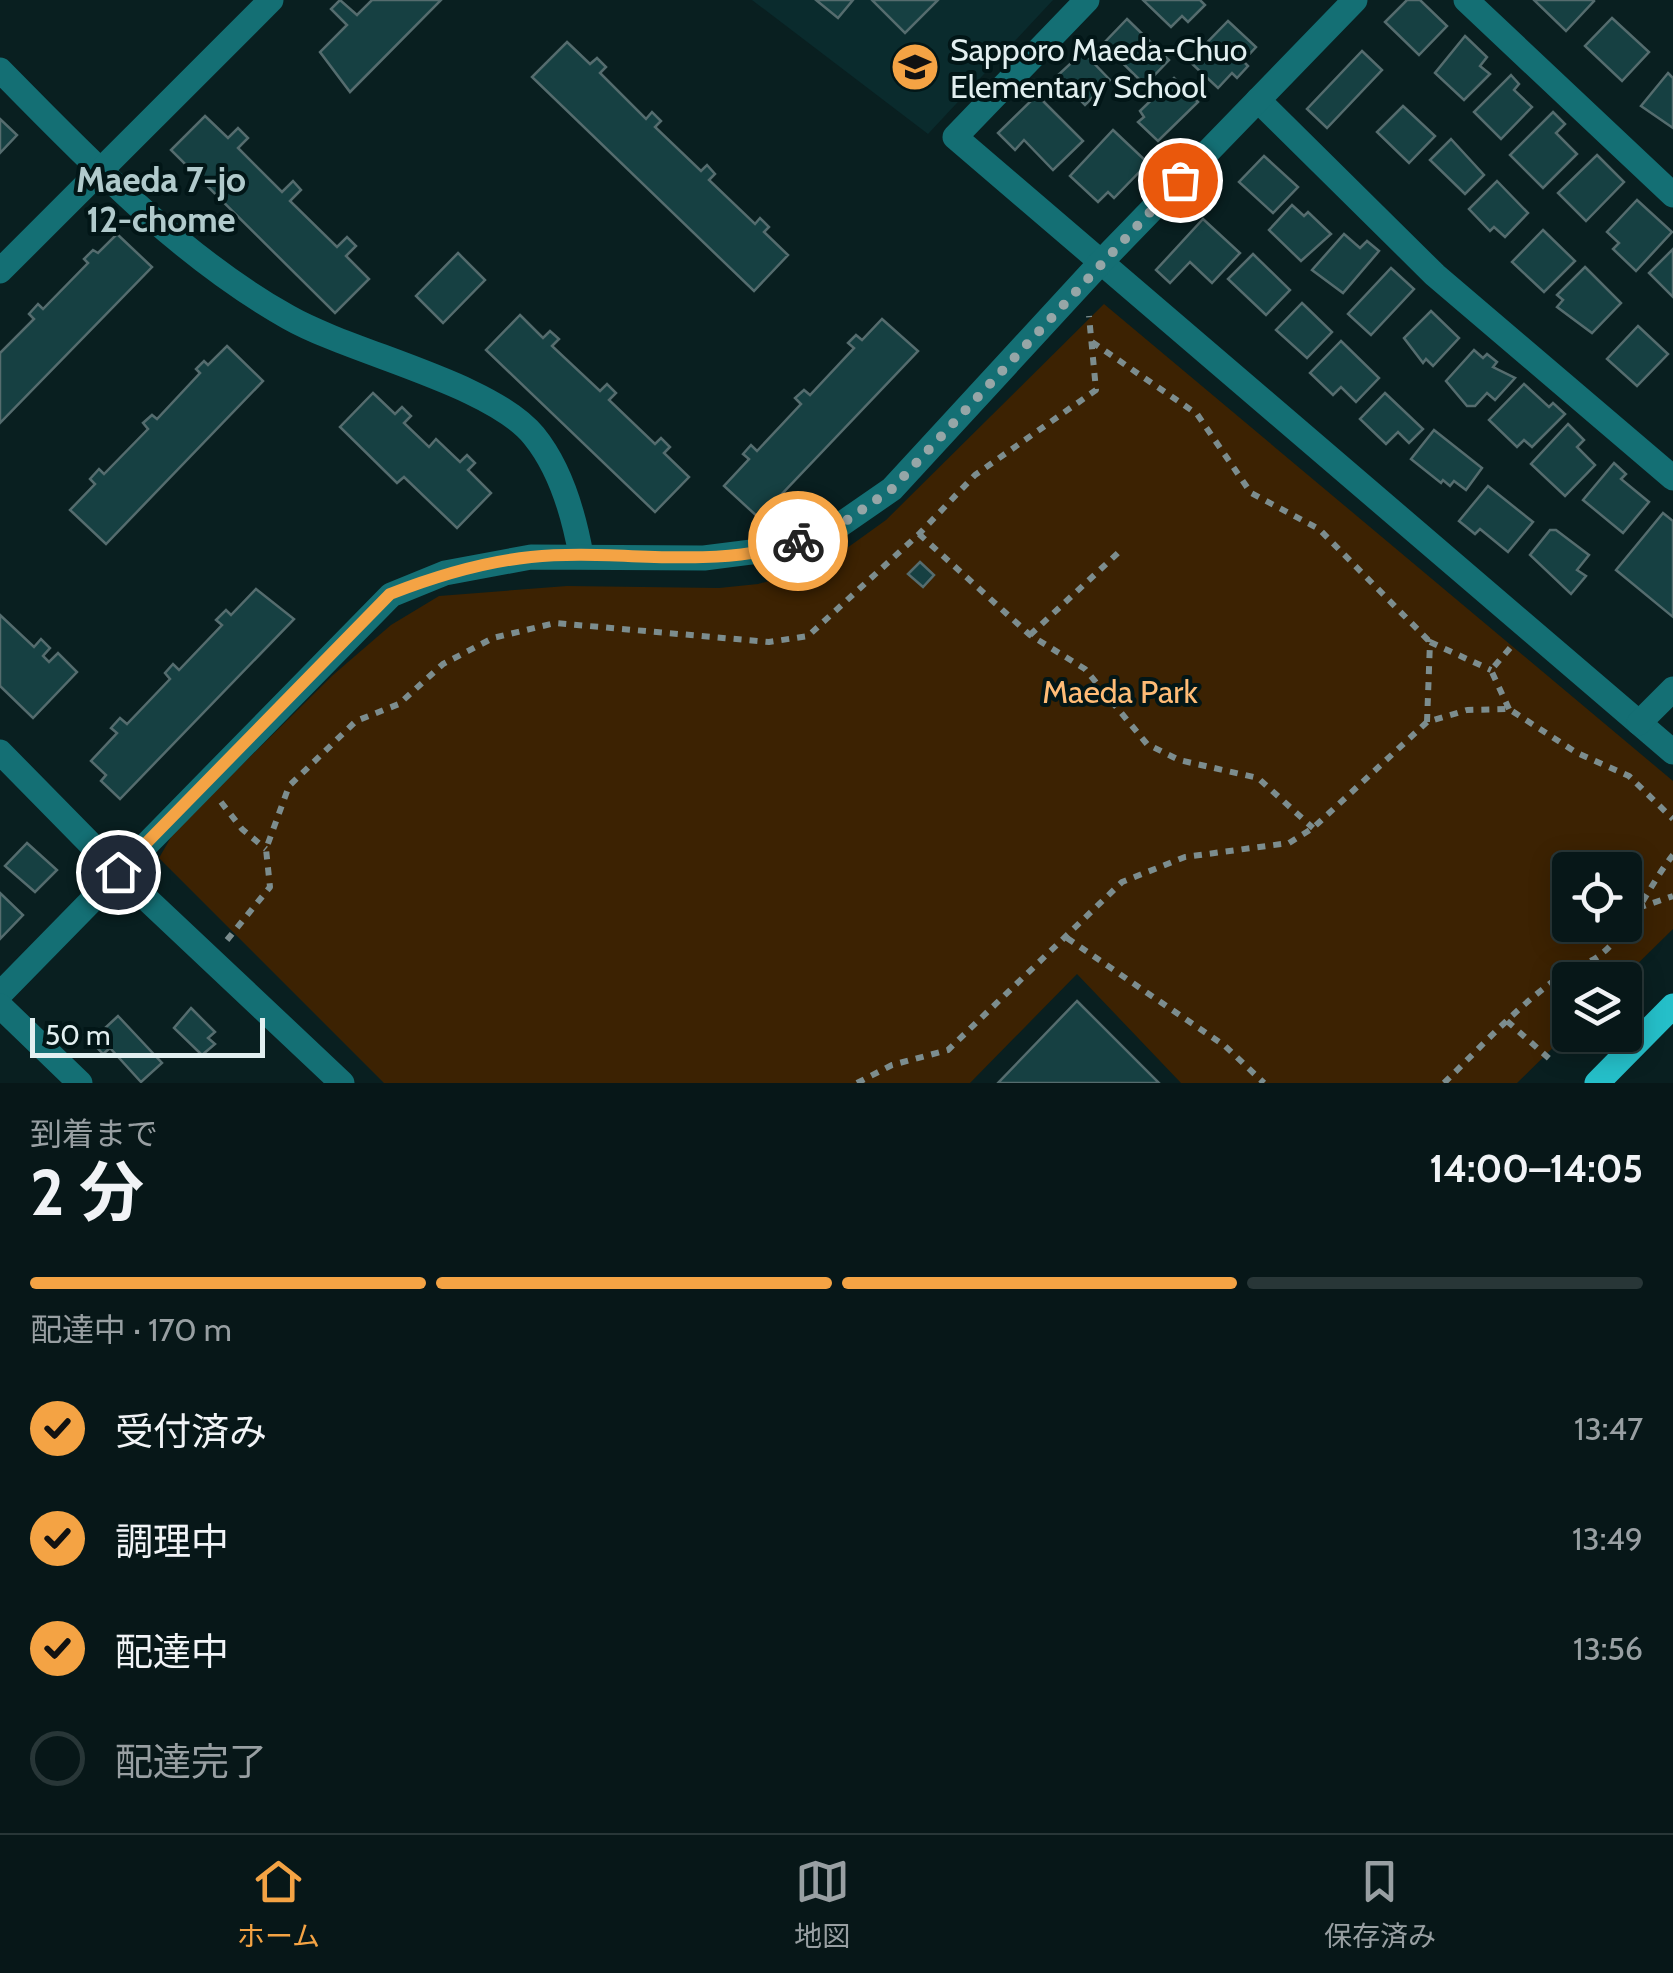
<!DOCTYPE html>
<html lang="ja">
<head>
<meta charset="utf-8">
<style>
	body { margin:0; font-family:Cabin,"Noto Sans JP",sans-serif; background:#152425; color:#f1f3f6; height:100vh; display:flex; flex-direction:column; font-size:38px; white-space:nowrap }
	* { box-sizing:border-box; margin:0 }
	p { font-size:32px; color:#989fa2 }
	.icon { flex:none; width:55px; height:55px; fill:none; stroke:currentColor; stroke-width:2; stroke-linecap:round; stroke-linejoin:round }
	.map { position:relative; height:1083px; overflow:hidden }
	.sheet { display:flex; flex-direction:column; background:#071718; flex:1 }
	.sheet>* { flex:none }
	.buttons { position:absolute; left:1552px; top:852px; display:grid; gap:20px }
	.buttons a { display:grid; place-items:center; width:90px; height:90px; border-radius:10px; background:#071718; box-shadow:0 5px 25px #0003,0 0 0 2px #283637; font-size:50px }
	.scale { position:absolute; left:30px; bottom:25px; width:235px; box-sizing:border-box; padding-left:10px; border:5px solid #e2eff0; border-top:0; font-size:28px; line-height:35px; white-space:nowrap; color:#e2eff0; -webkit-text-stroke:8px #021617; paint-order:stroke }
	.pin { position:absolute; display:grid; place-items:center; width:85px; height:85px; color:#fff; margin:-42px; border:5px solid #fff; border-radius:50%; box-shadow:0 2px 10px #0007 }
	.courier { position:absolute; display:grid; place-items:center; width:100px; height:100px; margin:-50px; border:8px solid #f4a344; border-radius:50%; background:#fff; color:#222; box-shadow:0 2px 12px #0007 }
	.headline em { font-style:normal; font-weight:700 }
	.headline div { display:flex; flex-direction:column-reverse }
	.headline { display:flex; align-items:center; justify-content:space-between; height:170px; padding:0 30px }
	h1 { font-size:65px; font-weight:700; line-height:75px }
	.bar { display:grid; grid-template-columns:repeat(4,1fr); gap:15px 10px; align-content:center; height:120px; padding:0 30px }
	.bar i { height:12px; border-radius:8px; background:#283637 }
	.bar .on { background:#f4a344 }
	.bar p { grid-column:span 4 }
	ol { padding:0 30px; list-style:none }
	li { display:flex; align-items:center; gap:30px; height:110px }
	li p { margin-inline-start:auto }
	li .icon { padding:10px; border-radius:50%; background:#f4a344; color:#111; stroke-width:4 }
	li:last-child { color:#989fa2 }
	li i { width:55px; height:55px; border:5px solid #283637; border-radius:50% }
	.tab-bar { display:flex; justify-content:space-around; align-items:center; height:140px; border-top:2px solid #283637; background:#071718; font-size:28px; color:#989fa2 }
	.tab-bar a { display:grid; justify-items:center; gap:5px }
	.tab-bar .on { color:#f4a344 }
	.map>svg:first-child { display:block }
	.built { fill:#0a2b2d }
	.green { fill:#3c2202; fill-rule:evenodd }
	.building { fill:#164042; stroke:#556c6e; stroke-width:2.5 }
	.lines { fill:none; stroke-linecap:round; stroke-linejoin:round }
	.path { stroke:#7c8d8e; stroke-width:6; stroke-dasharray:8 8; stroke-linecap:butt }
	.minor { stroke:#146f74; stroke-width:25 }
	.major { stroke:#25bfc9; stroke-width:25 }
	.done { stroke:#96a6a7; stroke-width:10; stroke-dasharray:0 18 }
	.route { stroke:#f4a344; stroke-width:12 }
	.labels { text-anchor:middle; dominant-baseline:central; stroke-width:8; stroke-linejoin:round; paint-order:stroke }
	.poi-label { font-size:32px; fill:#e2eff0; stroke:#021617; text-anchor:start }
	.park-label { font-size:32px; fill:#ffbc76; stroke:#021617 }
	.neighbourhood-label { font-size:35px; font-weight:bold; fill:#b1cacc; stroke:#021617 }
</style>
</head>
<body>
<div class="map">
<svg width="1673" height="1083" viewBox="0 0 1673 1083">
	<rect width="100%" height="100%" fill="#091f20"/>
	<polygon class="built" points="752,0 1053,0 928,134"/>
	<path class="green" d="M1104,304l569,477v148l-52,51h-51v51l-53,52h-336l-104,-109 -107,109h-586l-225,-225 15,-26 159,-157 58,-50 48,-29 128,-10 152,2 39,-4 64,-18 64,-46zM1570,870h55v55h-55z"/>
	<g class="building">
		<polygon points="340,0 357,15 372,0 441,0 350,92 320,52 347,25 331,9"/>
		<polygon points="816,0 853,0 838,18"/>
		<polygon points="872,0 938,0 905,33"/>
		<polygon points="1143,0 1200,0 1205,5 1188,22 1182,16 1171,27"/>
		<polygon points="1407,0 1420,0 1447,26 1419,55 1385,22"/>
		<polygon points="1534,0 1593,0 1594,1 1566,31"/>
		<polygon points="1612,18 1649,52 1622,81 1585,46"/>
		<polygon points="1127,19 1169,60 1145,85 1103,44"/>
		<polygon points="1228,21 1256,47 1243,61 1248,66 1237,78 1232,73 1218,88 1189,61"/>
		<polygon points="1465,36 1487,57 1480,66 1490,74 1464,100 1435,73"/>
		<polygon points="567,42 590,64 597,58 606,67 600,73 646,119 652,112 661,121 655,127 701,171 707,165 715,174 709,180 755,224 760,218 769,227 764,232 788,255 754,291 532,77"/>
		<polygon points="1362,51 1382,70 1327,128 1307,109"/>
		<polygon points="1083,52 1110,80 1085,105 1057,76"/>
		<polygon points="1668,73 1673,78 1673,128 1641,106"/>
		<polygon points="1511,75 1519,84 1514,90 1532,107 1501,139 1474,112"/>
		<polygon points="1174,78 1198,102 1158,141 1138,122 1144,117 1140,111"/>
		<polygon points="1037,95 1083,141 1053,170 1024,140 1015,150 998,133"/>
		<polygon points="1403,106 1435,136 1409,163 1377,132"/>
		<polygon points="1553,112 1565,124 1556,133 1577,154 1543,188 1510,155"/>
		<polygon points="205,116 228,138 238,128 248,138 238,148 282,192 293,181 301,190 290,201 337,247 347,237 356,246 346,256 369,279 335,313 171,150"/>
		<polygon points="0,119 17,135 0,153"/>
		<polygon points="1113,130 1148,163 1114,198 1108,192 1098,202 1070,176"/>
		<polygon points="1451,139 1484,175 1465,194 1430,160"/>
		<polygon points="1597,155 1624,182 1586,221 1558,193"/>
		<polygon points="1264,156 1298,187 1273,213 1239,182"/>
		<polygon points="1497,181 1528,213 1505,237 1494,227 1490,231 1469,209"/>
		<polygon points="1637,200 1672,232 1636,271 1613,249 1619,243 1607,232"/>
		<polygon points="1292,205 1304,216 1308,212 1331,234 1301,261 1269,230"/>
		<polygon points="1203,219 1240,253 1212,283 1190,262 1170,283 1156,270"/>
		<polygon points="1543,230 1575,261 1544,292 1512,262"/>
		<polygon points="117,234 152,267 0,423 0,353 34,319 29,314 38,304 43,309 88,263 84,259 93,250 98,253"/>
		<polygon points="1344,234 1360,248 1367,241 1379,251 1343,293 1312,270"/>
		<polygon points="1673,249 1673,297 1649,273"/>
		<polygon points="458,253 485,280 443,323 416,296"/>
		<polygon points="1253,254 1290,290 1266,315 1228,279"/>
		<polygon points="1585,267 1621,303 1592,333 1557,307 1563,300 1557,295"/>
		<polygon points="1391,268 1414,289 1371,335 1348,314"/>
		<polygon points="1302,303 1332,332 1307,358 1276,330"/>
		<polygon points="1431,311 1459,338 1433,366 1426,359 1423,363 1404,338"/>
		<polygon points="520,315 543,338 550,331 559,339 552,346 600,391 607,384 616,393 609,400 655,444 661,438 670,447 664,453 689,477 655,512 486,350"/>
		<polygon points="882,319 918,351 759,518 724,486 749,459 743,454 751,445 757,451 801,404 795,398 804,390 810,395 854,348 848,343 856,335 862,340"/>
		<polygon points="1638,326 1668,354 1637,386 1607,359"/>
		<polygon points="1341,341 1379,378 1356,402 1341,387 1333,395 1310,373"/>
		<polygon points="227,346 263,381 106,544 70,510 95,484 90,479 99,469 104,474 148,429 143,423 152,415 157,419 200,373 196,369 204,361 208,365"/>
		<polygon points="1474,350 1483,358 1487,354 1497,362 1493,367 1515,378 1495,400 1487,393 1475,406 1467,406 1446,381"/>
		<polygon points="1524,384 1549,407 1553,403 1565,414 1532,447 1524,440 1517,447 1489,420"/>
		<polygon points="373,393 395,414 402,407 411,416 404,423 429,447 436,439 460,462 467,455 475,463 468,470 491,493 457,528 404,477 397,483 340,427"/>
		<polygon points="1385,393 1423,429 1409,443 1398,432 1386,444 1360,419"/>
		<polygon points="1568,424 1584,440 1577,447 1595,465 1565,496 1531,464"/>
		<polygon points="1434,430 1482,468 1466,490 1454,481 1450,486 1443,480 1441,483 1411,459"/>
		<polygon points="1614,463 1626,474 1621,479 1649,502 1623,533 1583,500"/>
		<polygon points="1488,486 1533,522 1508,552 1480,529 1475,534 1459,521"/>
		<polygon points="1663,513 1673,521 1673,617 1616,570"/>
		<polygon points="1550,530 1556,530 1589,555 1577,570 1586,576 1571,594 1530,555"/>
		<polygon points="920,562 934,575 923,587 908,574"/>
		<polygon points="256,589 294,619 120,799 101,781 106,775 91,761 117,733 111,728 120,718 127,724 170,679 165,673 173,664 179,670 222,625 216,620 226,610 231,615"/>
		<polygon points="0,615 34,647 41,639 50,648 43,656 49,662 58,653 77,672 33,718 0,686"/>
		<polygon points="27,843 57,870 35,892 5,866"/>
		<polygon points="0,893 23,915 0,939"/>
		<polygon points="1077,1001 1159,1083 998,1083"/>
		<polygon points="191,1008 215,1032 208,1038 215,1044 202,1055 174,1028"/>
		<polygon points="118,1016 162,1063 141,1082 110,1048 103,1054 91,1041"/>
	</g>
	<g class="lines">
		<g class="path">
			<polyline points="1092,342 1197,414 1251,493 1319,529 1430,642"/>
			<polyline points="919,534 1030,635 1085,669 1147,744 1179,760 1258,778 1313,828"/>
			<polyline points="1030,635 1119,552"/>
			<polyline points="1509,709 1491,670 1511,647"/>
			<polyline points="1427,722 1430,642 1491,670"/>
			<polyline points="221,802 242,829 266,849"/>
			<polyline points="1638,908 1673,896"/>
			<polyline points="1067,938 1225,1046 1264,1083"/>
			<polyline points="227,940 270,887 266,849 289,786 356,721 399,704 443,664 493,638 555,623 769,642 808,636 919,534 975,475 1096,390 1089,316"/>
			<polyline points="1507,1021 1553,1062"/>
			<polyline points="857,1083 892,1065 948,1050 1122,882 1185,857 1289,843 1313,828 1427,722 1467,710 1509,709 1577,753 1629,776 1673,819"/>
			<path d="M1444,1083c39,-38 76,-80 121,-110 11,-7 25,-10 35,-18 32,-25 48,-69 73,-100"/>
		</g>
		<g class="minor">
			<polyline points="1087,0 955,137 1673,752"/>
			<polyline points="1466,0 1673,195"/>
			<path d="M0,70c88,89 178,185 288,247 65,37 203,66 246,119 26,32 40,80 47,119"/>
			<polyline points="1258,100 1435,275 1673,478"/>
			<polyline points="0,271 271,0"/>
			<polyline points="1639,723 1673,689"/>
			<polyline points="0,752 118,872 342,1083"/>
			<polyline points="0,994 391,595 445,573 531,557 704,558 775,549 840,525 892,489 1103,260 1355,0"/>
			<polyline points="0,1006 80,1083"/>
		</g>
		<polyline class="major" points="1597,1083 1673,1006"/>
	</g>
	<g class="lines">
		<polyline class="done" points="798,541 840,525 892,489 1180,180"/>
		<path class="route" d="M118,872l272,-278c46,-18 92,-32 141,-37 89,-9 182,15 267,-16"/>
	</g>
	<defs>
		<g id="school-disc" transform="scale(2.5)"><circle r="9.5" fill="#f4a344" stroke="#021617"/><path d="M0-5L7-2L0 1L-7-2ZM-4 1L0 2.5L4 1V4Q0 6-4 4Z" fill="#111"/></g>
	</defs>
	<g fill-rule="evenodd">
		<use href="#school-disc" x="915" y="67"/>
	</g>
	<g class="labels">
		<g class="poi-label">
			<text x="950" y="49">Sapporo Maeda-Chuo<tspan x="950" dy="37">Elementary School</tspan></text>
		</g>
		<g class="park-label">
			<text x="1120" y="691">Maeda Park</text>
		</g>
		<g class="neighbourhood-label">
			<text x="161" y="179">Maeda 7-jo<tspan x="161" dy="40">12-chome</tspan></text>
		</g>
	</g>
</svg>
<div class="buttons">
<a><svg class="icon" aria-label="locate" viewBox="0 0 24 24"><circle cx="12" cy="12" r="6"/><path d="M12 2v4M12 18v4M2 12h4M18 12h4"/></svg></a>
<a><svg class="icon" aria-label="layers" viewBox="0 0 24 24"><path d="M12 4l9 5-9 5-9-5zM3 14l9 5 9-5"/></svg></a>
</div>
<div class="scale">50 m</div>
<div class="pin" style="left:1180px;top:180px;background:#ea580c"><svg class="icon" aria-label="bag" viewBox="0 0 24 24"><path d="M5 8h14l-1 12H6zM9 8a3 3 0 0 1 6 0"/></svg></div>
<div class="pin" style="left:118px;top:872px;background:#1f2937"><svg class="icon" aria-label="home" viewBox="0 0 24 24"><path d="M3 11l9-7 9 7M6 9v11h12V9"/></svg></div>
<div class="courier" style="left:798px;top:541px"><svg class="icon" aria-label="bike" viewBox="0 0 24 24"><circle cx="6" cy="16" r="4"/><circle cx="18" cy="16" r="4"/><path d="M6 16l4-8h5l3 8M10 8l3 8H6M13 5h3"/></svg></div>
</div>
<section class="sheet">
<div class="headline"><div><h1>2 分</h1><p>到着まで</p></div><em>14:00–14:05</em></div>
<div class="bar"><i class="on"></i><i class="on"></i><i class="on"></i><i></i><p>配達中 · 170 m</p></div>
<ol>
<li><svg class="icon" aria-label="check" viewBox="0 0 24 24"><path d="M5 12l5 5 9-10"/></svg>受付済み<p>13:47</p></li>
<li><svg class="icon" aria-label="check" viewBox="0 0 24 24"><path d="M5 12l5 5 9-10"/></svg>調理中<p>13:49</p></li>
<li><svg class="icon" aria-label="check" viewBox="0 0 24 24"><path d="M5 12l5 5 9-10"/></svg>配達中<p>13:56</p></li>
<li><i></i>配達完了</li>
</ol>
</section>
<nav class="tab-bar">
<a class="on"><svg class="icon" aria-label="home" viewBox="0 0 24 24"><path d="M3 11l9-7 9 7M6 9v11h12V9"/></svg>ホーム</a>
<a><svg class="icon" aria-label="map" viewBox="0 0 24 24"><path d="M3 6l6-2 6 2 6-2v14l-6 2-6-2-6 2zM9 4v14M15 6v14"/></svg>地図</a>
<a><svg class="icon" aria-label="saved" viewBox="0 0 24 24"><path d="M7 4h10v16l-5-4-5 4z"/></svg>保存済み</a>
</nav>
</body>
</html>
